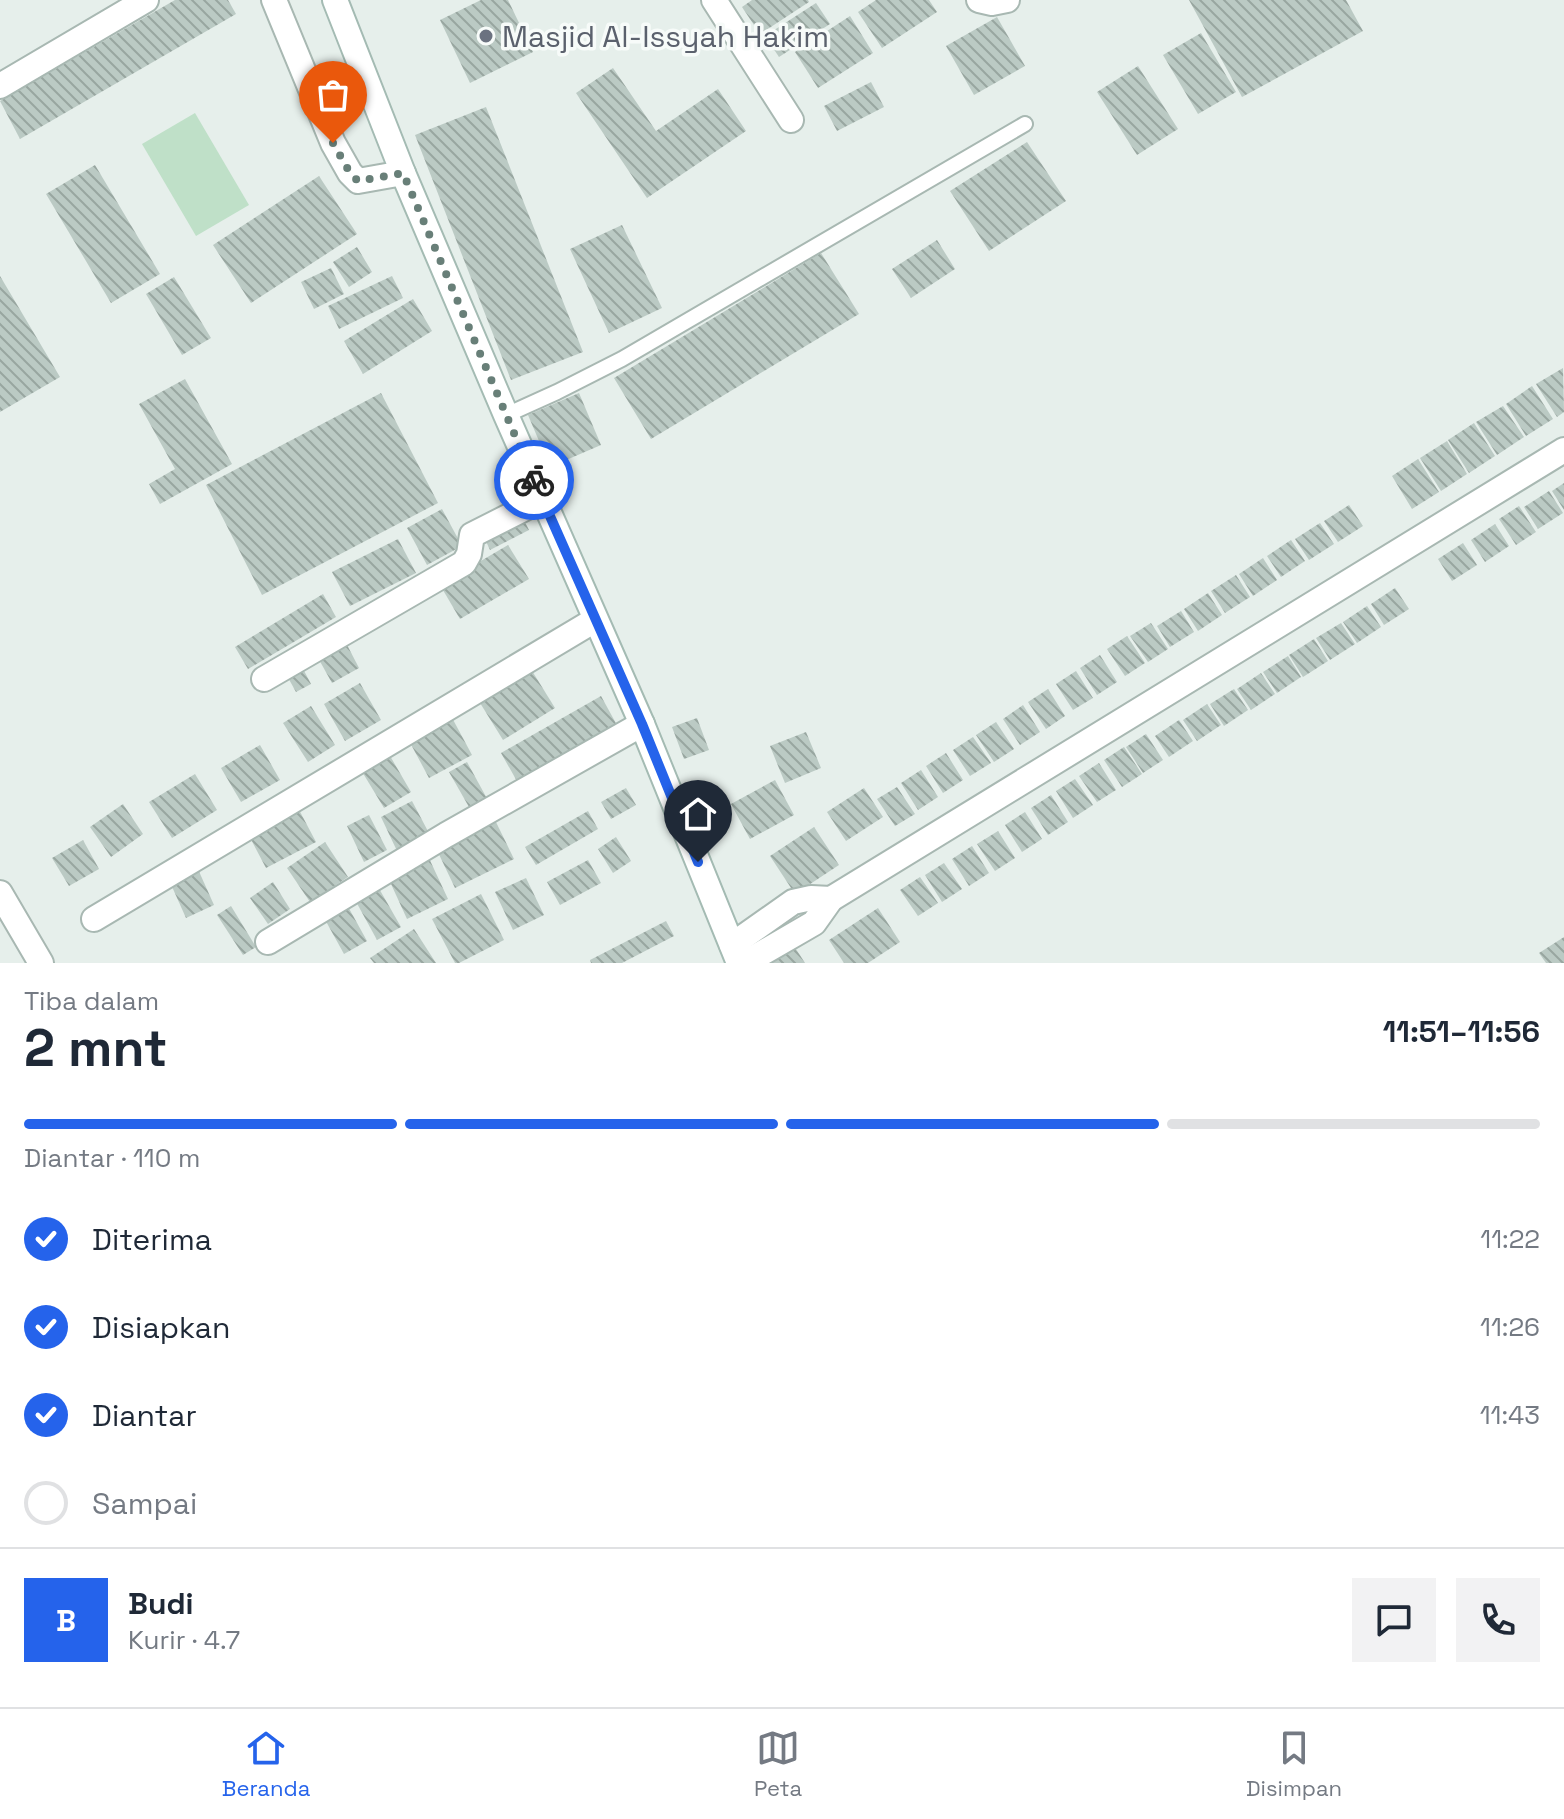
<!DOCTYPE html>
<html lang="id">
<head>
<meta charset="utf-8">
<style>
	body { margin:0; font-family:"Space Grotesk",sans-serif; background:#f2f2f3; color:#1f2937; height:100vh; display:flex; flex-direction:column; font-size:30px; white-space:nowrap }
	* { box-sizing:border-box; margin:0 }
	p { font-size:26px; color:#747a83 }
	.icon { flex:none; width:44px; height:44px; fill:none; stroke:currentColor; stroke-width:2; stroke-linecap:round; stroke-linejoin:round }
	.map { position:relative; height:963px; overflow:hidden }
	.side { display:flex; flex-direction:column; background:#fff; flex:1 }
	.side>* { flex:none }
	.pin { position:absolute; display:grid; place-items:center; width:68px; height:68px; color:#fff; margin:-82px -34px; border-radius:50% 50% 50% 0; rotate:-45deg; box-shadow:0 0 8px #0007 }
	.pin .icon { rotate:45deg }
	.courier { position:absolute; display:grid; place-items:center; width:80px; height:80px; margin:-40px; border:6px solid #2563eb; border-radius:50%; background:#fff; color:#222; box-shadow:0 2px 10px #0007 }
	.head em { font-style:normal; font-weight:700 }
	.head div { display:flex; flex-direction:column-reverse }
	.head { display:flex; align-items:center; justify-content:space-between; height:136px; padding:0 24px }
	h1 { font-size:52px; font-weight:700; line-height:60px }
	.bar { display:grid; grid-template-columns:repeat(4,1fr); gap:12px 8px; align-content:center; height:96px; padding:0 24px }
	.bar i { height:10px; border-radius:6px; background:#e0e1e3 }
	.bar .selected { background:#2563eb }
	.bar p { grid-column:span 4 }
	.line { display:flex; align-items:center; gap:20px; padding:0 24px; border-top:2px solid #e0e1e3 }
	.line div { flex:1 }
	.round { display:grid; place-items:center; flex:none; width:84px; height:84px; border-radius:0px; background:#f2f2f3 }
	ol { padding:0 24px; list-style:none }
	li { display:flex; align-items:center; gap:24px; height:88px }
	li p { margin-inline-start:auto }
	li .icon { padding:8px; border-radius:50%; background:#2563eb; color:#fff; stroke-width:4 }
	li:last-child { color:#747a83 }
	li i { width:44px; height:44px; border:4px solid #e0e1e3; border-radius:50% }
	.menu { display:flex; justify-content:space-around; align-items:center; height:112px; border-top:2px solid #e0e1e3; background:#fff; font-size:22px; color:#747a83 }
	.menu a { display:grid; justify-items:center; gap:4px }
	.menu .selected { color:#2563eb }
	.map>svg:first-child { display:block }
	.pitch { fill:#bfe0c8 }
	.building { fill:url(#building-back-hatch) }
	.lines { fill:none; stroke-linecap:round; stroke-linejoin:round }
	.lane-casing { stroke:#a8b8b2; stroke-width:18 }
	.street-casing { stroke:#a8b8b2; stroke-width:28 }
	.secondary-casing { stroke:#a4bbb3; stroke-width:28 }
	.lane { stroke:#fff; stroke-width:14 }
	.street { stroke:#fff; stroke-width:24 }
	.secondary { stroke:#fff; stroke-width:24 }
	.done { stroke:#687f78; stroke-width:8; stroke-dasharray:0 14.4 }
	.route { stroke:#2563eb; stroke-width:10 }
	.worship-dot { fill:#6b7280; stroke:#f7fbf9; stroke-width:3 }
	.labels { text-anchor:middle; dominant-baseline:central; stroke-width:7; stroke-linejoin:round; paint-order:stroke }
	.worship-label { font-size:30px; fill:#5b616d; stroke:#f7fbf9; text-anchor:start }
</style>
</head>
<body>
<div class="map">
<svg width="1564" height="963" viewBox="0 0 1564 963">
	<defs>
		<pattern id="building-back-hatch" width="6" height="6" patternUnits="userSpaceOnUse" patternTransform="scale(2)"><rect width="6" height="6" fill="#bbcac4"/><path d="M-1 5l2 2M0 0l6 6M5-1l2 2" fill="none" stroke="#98a6a0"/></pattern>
	</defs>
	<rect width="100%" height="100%" fill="#e6efeb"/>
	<polygon class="pitch" points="195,113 249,205 196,236 142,144"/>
	<g class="building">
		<polygon points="175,0 228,0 236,14 20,139 0,101"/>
		<polygon points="481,0 508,0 533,52 470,83 440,20"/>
		<polygon points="752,0 808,0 809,2 760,34 742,7"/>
		<polygon points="876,0 929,0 937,12 882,48 858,12"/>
		<polygon points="1189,0 1346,0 1363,31 1242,97"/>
		<polygon points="816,3 830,24 779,57 765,36"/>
		<polygon points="850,16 873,53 818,88 795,52"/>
		<polygon points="997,17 1025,66 974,95 946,46"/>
		<polygon points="1201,33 1236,92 1198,114 1163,55"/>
		<polygon points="1138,66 1178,129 1137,155 1097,92"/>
		<polygon points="613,68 656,131 718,89 746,131 647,198 576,93"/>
		<polygon points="871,82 884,107 837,131 824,106"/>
		<polygon points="486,107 583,352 511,380 415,135"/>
		<polygon points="1027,142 1066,201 989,251 950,191"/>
		<polygon points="95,165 160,274 111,303 46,194"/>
		<polygon points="319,176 357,234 251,303 213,245"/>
		<polygon points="622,225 662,308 609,333 570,249"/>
		<polygon points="937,240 955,269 911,298 892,269"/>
		<polygon points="357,247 372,272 349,287 333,262"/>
		<polygon points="821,253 859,314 651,439 614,378"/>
		<polygon points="331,268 344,294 314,309 301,282"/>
		<polygon points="0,276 60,377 0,412"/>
		<polygon points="392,276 403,298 339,329 328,306"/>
		<polygon points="174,277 211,338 182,355 146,294"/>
		<polygon points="413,299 432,331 363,374 344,341"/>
		<polygon points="1563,368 1564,412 1557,417 1536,384"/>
		<polygon points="185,379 232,464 160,504 149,484 175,469 139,404"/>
		<polygon points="1532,386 1553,419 1526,436 1506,404"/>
		<polygon points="381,393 438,503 262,595 206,485"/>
		<polygon points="579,393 601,445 550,467 528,415"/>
		<polygon points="1503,406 1524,437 1497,455 1476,422"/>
		<polygon points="1474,423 1495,456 1469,473 1448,440"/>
		<polygon points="1447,441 1467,474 1441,491 1420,458"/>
		<polygon points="1418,459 1439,492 1412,509 1392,476"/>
		<polygon points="1564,483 1564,510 1552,491"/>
		<polygon points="1549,491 1563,513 1538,529 1524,507"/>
		<polygon points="1349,505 1363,526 1338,542 1324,521"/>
		<polygon points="1519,506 1536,532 1516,545 1499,519"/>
		<polygon points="442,509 462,546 427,565 407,528"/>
		<polygon points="522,516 529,530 490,550 483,535"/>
		<polygon points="1320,523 1334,544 1309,560 1295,539"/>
		<polygon points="1495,524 1509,546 1485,562 1471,540"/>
		<polygon points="398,539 416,573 350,606 332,572"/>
		<polygon points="1291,540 1305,561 1281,577 1267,556"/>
		<polygon points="1463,543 1477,565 1452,581 1438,559"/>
		<polygon points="508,545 529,579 460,619 440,585"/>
		<polygon points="1263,558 1277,580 1253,596 1239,574"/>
		<polygon points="1236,575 1250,597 1225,613 1211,591"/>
		<polygon points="1395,588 1409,609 1384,625 1371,604"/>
		<polygon points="1208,593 1222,615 1198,631 1184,609"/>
		<polygon points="323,594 336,617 248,669 235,647"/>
		<polygon points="1367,606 1381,627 1357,643 1343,622"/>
		<polygon points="1181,611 1194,632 1170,647 1157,626"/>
		<polygon points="1151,623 1168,649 1148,662 1130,636"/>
		<polygon points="1341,623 1355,644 1330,660 1316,638"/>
		<polygon points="1127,636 1145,663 1125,676 1107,649"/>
		<polygon points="1314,639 1328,661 1303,677 1289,655"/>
		<polygon points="345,641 359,668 332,683 317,656"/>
		<polygon points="1100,655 1117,682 1097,695 1080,668"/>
		<polygon points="1288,656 1301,677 1277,693 1263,672"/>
		<polygon points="301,665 311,684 296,692 286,674"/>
		<polygon points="529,666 555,708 503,740 477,698"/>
		<polygon points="1076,671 1093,698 1073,710 1056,684"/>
		<polygon points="1261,673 1275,694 1251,710 1237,689"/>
		<polygon points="360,683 381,720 345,741 324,704"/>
		<polygon points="1048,689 1065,716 1046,729 1028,702"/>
		<polygon points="1234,689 1248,710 1224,726 1210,704"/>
		<polygon points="601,696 618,727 518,783 501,753"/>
		<polygon points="1207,704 1221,725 1197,741 1183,720"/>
		<polygon points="1023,705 1040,732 1020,745 1003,719"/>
		<polygon points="311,706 335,745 308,762 283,723"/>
		<polygon points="450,714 472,755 429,778 407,737"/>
		<polygon points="697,718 709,750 684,759 672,727"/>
		<polygon points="1179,720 1193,741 1169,757 1155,736"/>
		<polygon points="996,722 1014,749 994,762 976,735"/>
		<polygon points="806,732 821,768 785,783 770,746"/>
		<polygon points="1146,734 1163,760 1143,773 1126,747"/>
		<polygon points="973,737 991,763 970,776 953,750"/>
		<polygon points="260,745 280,780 241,802 221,768"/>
		<polygon points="1124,747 1142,774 1122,787 1104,760"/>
		<polygon points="386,749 411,792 384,808 358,765"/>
		<polygon points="946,753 963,780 943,793 926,766"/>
		<polygon points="467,762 490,804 473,814 449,772"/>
		<polygon points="1099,763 1116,790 1097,802 1079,776"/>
		<polygon points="921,770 938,797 918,810 901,783"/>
		<polygon points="195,774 217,810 172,838 149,802"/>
		<polygon points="1075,779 1093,805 1073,818 1056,791"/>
		<polygon points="775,780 794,815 750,839 731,804"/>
		<polygon points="897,787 915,814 895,826 877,799"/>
		<polygon points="626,788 636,805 611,819 601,802"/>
		<polygon points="864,788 883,817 846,841 827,812"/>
		<polygon points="1051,795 1068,822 1048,835 1031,808"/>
		<polygon points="412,801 431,837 398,853 381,817"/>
		<polygon points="123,804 143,834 111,857 90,827"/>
		<polygon points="297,806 316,842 266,868 247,832"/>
		<polygon points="588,811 598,829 536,865 525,847"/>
		<polygon points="1025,812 1042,839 1022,852 1005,825"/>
		<polygon points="369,815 387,850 364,862 347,826"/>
		<polygon points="494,818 514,859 455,888 435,846"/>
		<polygon points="814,827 839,865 795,894 770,856"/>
		<polygon points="998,831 1015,858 995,871 977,844"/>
		<polygon points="616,837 631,861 613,873 598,849"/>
		<polygon points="83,840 99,869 69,886 52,858"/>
		<polygon points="325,842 348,877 310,902 287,868"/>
		<polygon points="972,846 989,873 969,886 952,859"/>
		<polygon points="427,854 448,899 407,919 386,873"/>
		<polygon points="588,860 601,883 560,905 547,882"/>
		<polygon points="944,863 962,889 942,902 925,875"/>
		<polygon points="197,867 214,905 186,918 169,880"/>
		<polygon points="920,877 938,903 918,916 900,890"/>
		<polygon points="526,878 544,915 513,930 495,892"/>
		<polygon points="273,882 290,909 268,924 250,898"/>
		<polygon points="377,885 401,927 377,940 354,898"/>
		<polygon points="481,894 504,940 459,963 455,963 432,919"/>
		<polygon points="346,903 367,941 344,954 323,916"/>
		<polygon points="231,906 256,947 243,955 217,915"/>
		<polygon points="878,908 900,942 868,963 844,963 829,940"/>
		<polygon points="666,921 674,936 622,963 591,963 590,960"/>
		<polygon points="414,929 436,963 374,963 370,958"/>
		<polygon points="1564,937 1564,963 1546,963 1539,953"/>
		<polygon points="794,946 805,963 768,963"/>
	</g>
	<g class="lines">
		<g class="lane-casing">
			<polyline id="lane" points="506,415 557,392 622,359 1025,124"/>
		</g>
		<g class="street-casing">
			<g id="street">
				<polyline points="274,0 333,143 350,173 358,181 403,173"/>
				<polyline points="714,0 791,120"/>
				<polyline points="979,0 992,3 1007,0"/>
				<polyline points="0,86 146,0"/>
				<polyline points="264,679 464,563 469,554 472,535 543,499"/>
				<polyline points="0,893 41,963"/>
				<polyline points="94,919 595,620"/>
				<polyline points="268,942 446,835 642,724"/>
				<polyline points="732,945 793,902 811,898 831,899"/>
				<polyline points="745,963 814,923 831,899 1564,450"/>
			</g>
		</g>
		<g class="secondary-casing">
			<polyline id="secondary" points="335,0 403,173 506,415 642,724 739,963"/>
		</g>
		<use href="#lane" class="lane"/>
		<use href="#street" class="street"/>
		<use href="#secondary" class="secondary"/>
	</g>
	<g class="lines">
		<polyline class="done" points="333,143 350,173 358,181 403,173 534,480"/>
		<polyline class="route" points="534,480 642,724 698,862"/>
	</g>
	<circle class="worship-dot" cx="486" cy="36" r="8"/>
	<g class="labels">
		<g class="worship-label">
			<text x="502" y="36">Masjid Al-Issyah Hakim</text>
		</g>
	</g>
</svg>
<div class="pin" style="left:333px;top:143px;background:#ea580c"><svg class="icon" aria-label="bag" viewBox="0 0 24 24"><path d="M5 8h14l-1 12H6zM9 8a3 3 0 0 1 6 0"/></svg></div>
<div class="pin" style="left:698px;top:862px;background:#1f2937"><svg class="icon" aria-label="home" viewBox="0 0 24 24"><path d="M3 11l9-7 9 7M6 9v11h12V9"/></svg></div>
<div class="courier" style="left:534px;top:480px"><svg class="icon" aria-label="bike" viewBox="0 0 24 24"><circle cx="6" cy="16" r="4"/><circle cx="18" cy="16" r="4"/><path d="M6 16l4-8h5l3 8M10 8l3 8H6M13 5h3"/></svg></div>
</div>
<section class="side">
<div class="head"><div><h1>2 mnt</h1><p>Tiba dalam</p></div><em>11:51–11:56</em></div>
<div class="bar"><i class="selected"></i><i class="selected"></i><i class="selected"></i><i></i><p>Diantar · 110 m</p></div>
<ol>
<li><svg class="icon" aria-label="check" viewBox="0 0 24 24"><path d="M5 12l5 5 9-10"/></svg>Diterima<p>11:22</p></li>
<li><svg class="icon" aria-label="check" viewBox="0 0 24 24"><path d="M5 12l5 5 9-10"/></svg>Disiapkan<p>11:26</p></li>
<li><svg class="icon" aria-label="check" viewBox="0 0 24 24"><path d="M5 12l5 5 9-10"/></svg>Diantar<p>11:43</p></li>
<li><i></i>Sampai</li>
</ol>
<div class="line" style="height:144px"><b class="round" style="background:#2563eb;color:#fff">B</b><div><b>Budi</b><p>Kurir · 4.7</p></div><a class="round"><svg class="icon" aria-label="chat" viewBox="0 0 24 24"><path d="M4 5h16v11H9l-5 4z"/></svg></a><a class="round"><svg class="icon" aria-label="phone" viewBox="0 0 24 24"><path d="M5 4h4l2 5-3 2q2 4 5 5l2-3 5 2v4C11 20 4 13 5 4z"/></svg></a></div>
</section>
<nav class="menu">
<a class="selected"><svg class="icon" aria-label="home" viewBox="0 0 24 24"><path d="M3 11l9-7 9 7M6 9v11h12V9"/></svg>Beranda</a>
<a><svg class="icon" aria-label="map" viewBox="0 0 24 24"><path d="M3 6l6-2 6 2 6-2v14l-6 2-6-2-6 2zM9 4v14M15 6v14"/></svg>Peta</a>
<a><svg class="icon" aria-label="saved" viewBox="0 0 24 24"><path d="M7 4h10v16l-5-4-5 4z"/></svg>Disimpan</a>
</nav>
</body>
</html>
